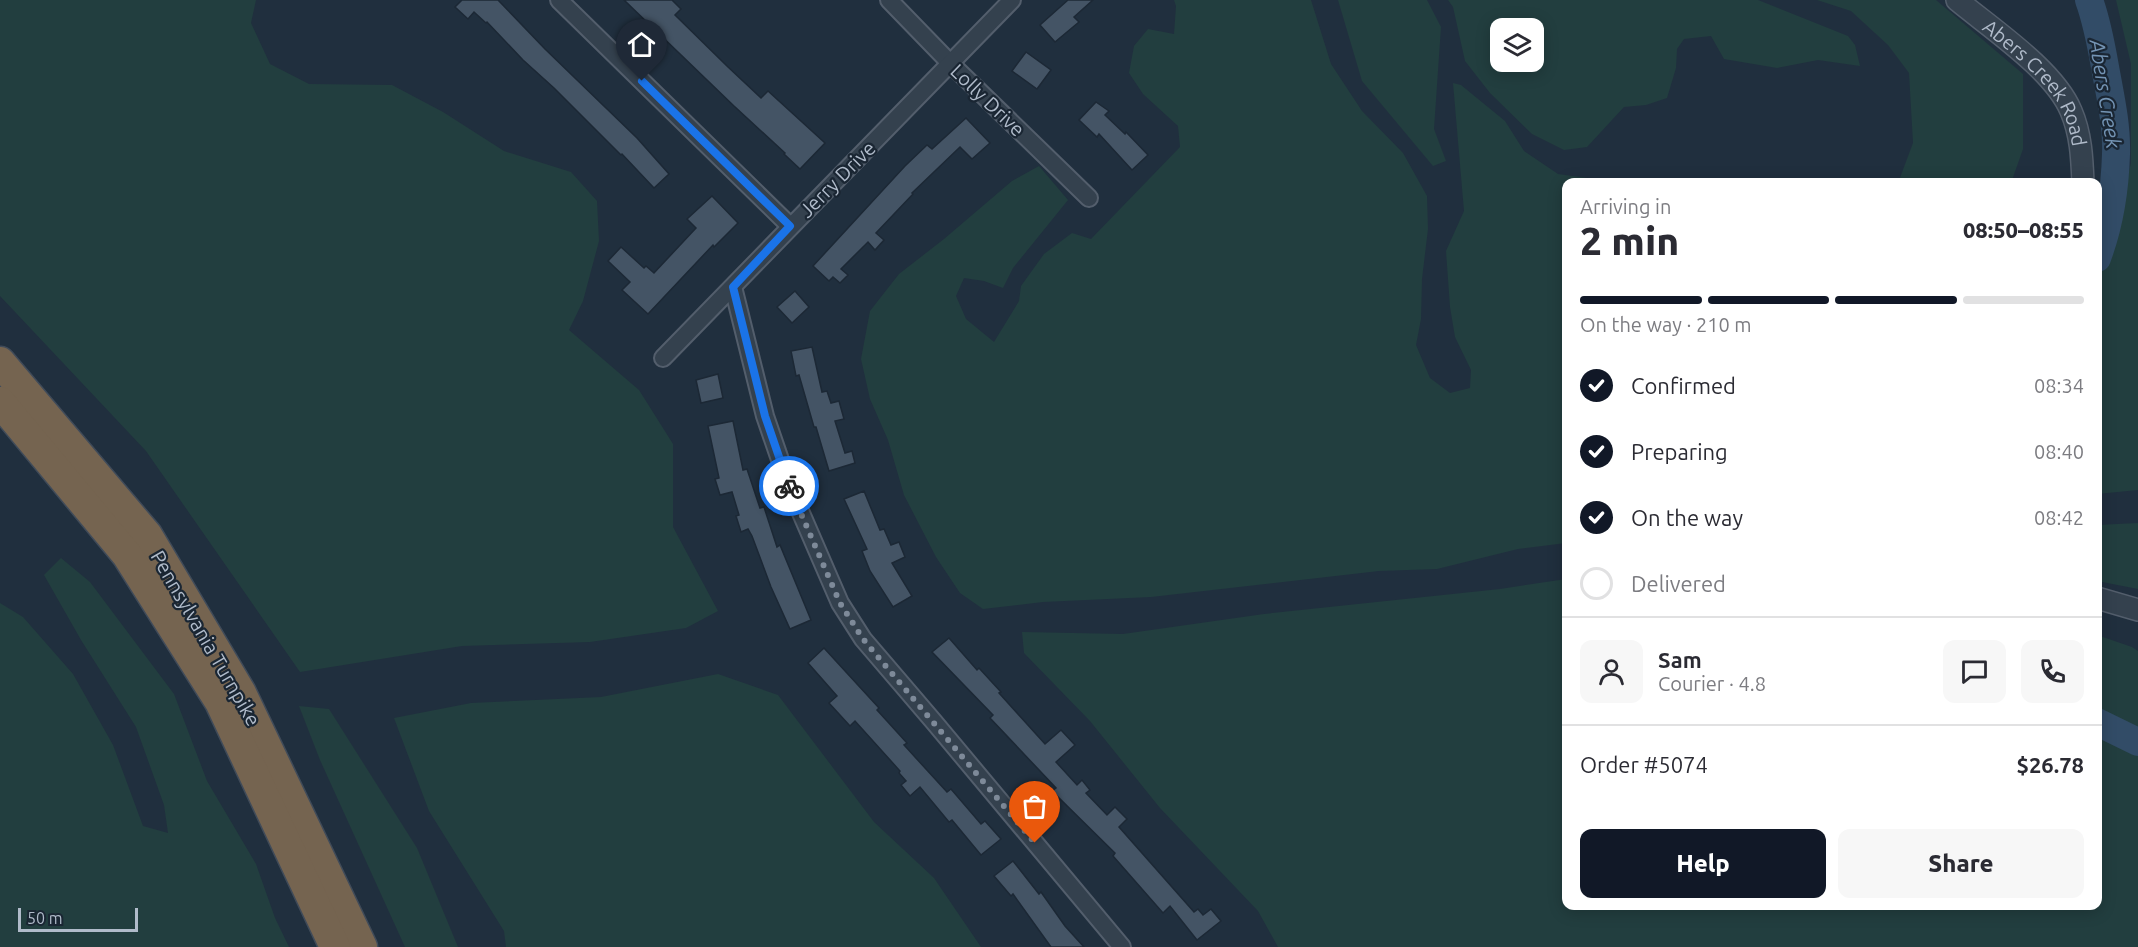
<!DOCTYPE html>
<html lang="en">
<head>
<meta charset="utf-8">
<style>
	body { margin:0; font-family:Ubuntu,sans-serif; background:#f7f7f7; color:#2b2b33; height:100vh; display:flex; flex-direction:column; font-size:22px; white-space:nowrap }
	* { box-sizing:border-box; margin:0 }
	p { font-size:20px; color:#7c7c81 }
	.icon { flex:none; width:33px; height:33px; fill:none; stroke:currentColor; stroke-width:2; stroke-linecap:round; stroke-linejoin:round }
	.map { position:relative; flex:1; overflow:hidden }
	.drawer { position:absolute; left:1562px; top:178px; width:540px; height:732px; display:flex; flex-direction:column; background:#fff; border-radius:12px; box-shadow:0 3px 15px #0003 }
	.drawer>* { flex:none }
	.fabs { position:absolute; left:1490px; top:18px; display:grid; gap:12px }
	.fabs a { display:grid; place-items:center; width:54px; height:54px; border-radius:12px; background:#fff; box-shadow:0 3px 15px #0003; font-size:30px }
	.scale { position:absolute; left:18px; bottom:15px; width:120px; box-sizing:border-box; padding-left:6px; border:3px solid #b0bbca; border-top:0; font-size:16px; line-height:21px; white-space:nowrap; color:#b0bbca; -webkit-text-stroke:4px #1a2633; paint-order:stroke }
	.pin { position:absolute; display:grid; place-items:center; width:51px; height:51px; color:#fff; margin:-62px -26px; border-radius:50% 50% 50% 0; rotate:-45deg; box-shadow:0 0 6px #0007 }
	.pin .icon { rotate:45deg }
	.courier { position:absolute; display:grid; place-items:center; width:60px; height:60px; margin:-30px; border:4px solid #1a73e8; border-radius:50%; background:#fff; color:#222; box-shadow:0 2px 8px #0007 }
	.head em { font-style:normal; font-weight:800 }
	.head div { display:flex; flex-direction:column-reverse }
	.head { display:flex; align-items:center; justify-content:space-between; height:102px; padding:0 18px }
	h1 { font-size:39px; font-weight:800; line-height:45px }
	.bar { display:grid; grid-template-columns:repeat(4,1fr); gap:9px 6px; align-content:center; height:72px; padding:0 18px }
	.bar i { height:8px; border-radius:4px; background:#e1e1e2 }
	.bar .selected { background:#111827 }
	.bar p { grid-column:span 4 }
	.line { display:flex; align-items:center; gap:15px; padding:0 18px; border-top:2px solid #e1e1e2 }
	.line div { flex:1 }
	.round { display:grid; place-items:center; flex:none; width:63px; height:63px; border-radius:12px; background:#f7f7f7 }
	ol { padding:0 18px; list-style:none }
	li { display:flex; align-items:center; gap:18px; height:66px }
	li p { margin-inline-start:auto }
	li .icon { padding:6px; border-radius:50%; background:#111827; color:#fff; stroke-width:4 }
	li:last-child { color:#7c7c81 }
	li i { width:33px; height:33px; border:3px solid #e1e1e2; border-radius:50% }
	.primary-button { display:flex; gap:12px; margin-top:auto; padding:12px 18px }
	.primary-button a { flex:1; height:69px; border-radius:12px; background:#111827; color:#fff; font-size:24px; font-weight:800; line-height:69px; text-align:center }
	.primary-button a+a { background:#f7f7f7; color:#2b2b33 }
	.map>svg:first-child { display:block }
	.green { fill:#223e3f; fill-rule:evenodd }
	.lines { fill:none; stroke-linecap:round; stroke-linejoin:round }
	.river { stroke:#324c67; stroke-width:28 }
	.building { fill:#445465; stroke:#1c2835; stroke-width:1.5 }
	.minor-casing { stroke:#535e6c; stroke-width:20 }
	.tertiary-casing { stroke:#535e6c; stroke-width:24 }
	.motorway-casing { stroke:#404b59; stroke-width:33 }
	.minor { stroke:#34414e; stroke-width:16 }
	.tertiary { stroke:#34414e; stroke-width:21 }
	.motorway { stroke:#756450; stroke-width:30 }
	.done { stroke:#7e8a99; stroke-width:6; stroke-dasharray:0 10.8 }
	.route { stroke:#1a73e8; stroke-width:8 }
	.labels { text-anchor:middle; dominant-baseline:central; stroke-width:4.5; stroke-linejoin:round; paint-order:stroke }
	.street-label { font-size:20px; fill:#b0bbca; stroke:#1a2633 }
	.water-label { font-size:21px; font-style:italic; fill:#7494b4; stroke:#1a2633 }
</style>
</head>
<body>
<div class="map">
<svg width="2138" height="947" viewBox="0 0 2138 947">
	<rect width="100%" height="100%" fill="#202f3e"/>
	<g class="green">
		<polygon points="0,0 256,0 251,23 270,64 309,84 392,85 443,112 504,151 571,172 597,201 599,241 583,301 569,330 639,390 673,444 673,527 718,611 686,628 590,642 462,646 300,672 146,451 0,296"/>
		<polygon points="1174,0 1311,0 1331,64 1362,111 1403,153 1427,196 1428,229 1422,279 1421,319 1416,345 1430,378 1450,393 1470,388 1471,370 1455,337 1450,307 1446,251 1464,211 1453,83 1461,85 1505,121 1524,151 1558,174 1595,179 1596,183 1566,183 1566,543 1518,549 1437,569 1379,571 1151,597 1043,602 983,609 960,593 936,557 904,495 888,440 870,399 861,359 870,311 899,274 944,239 1012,181 1039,166 1068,200 1013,268 1003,288 984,281 964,278 956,296 966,319 994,342 1019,301 1021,286 1044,254 1072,233 1091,239 1180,147 1178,126 1143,94 1129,73 1134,46 1148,29 1174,34 1176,6"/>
		<polygon points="1338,0 1427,0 1441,27 1434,129 1446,161 1433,166 1362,81"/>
		<path d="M1448,0h310l90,36 7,9 5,21 -42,-6 -41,8 -53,-9 -13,-23 -27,3 -7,10 -1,19 -9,30 -21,7 -22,2 -37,40 -23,3 -32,-16 -42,-41 -25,-32 -12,-54zM1500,28h33v34h-33z"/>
		<polygon points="1817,0 1936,0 2023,74 2023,149 2011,183 1898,183 1913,143 1909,73 1888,45 1851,11"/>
		<polygon points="2116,0 2138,0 2138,490 2097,494 2097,283 2114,234 2131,163 2131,64"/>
		<polygon points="2138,523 2138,589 2097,581 2097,525"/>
		<polygon points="61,558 90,582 174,694 207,781 256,864 275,918 289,947 0,947 0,603 23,617 73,674 113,745 143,826 168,833 164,805 136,727 81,640 44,575"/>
		<polygon points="1566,579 1566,906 2097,906 2097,635 2132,647 2138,651 2138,947 1278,947 1258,911 1160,808 1090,721 1024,653 1022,632 1123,634 1264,614 1500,589"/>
		<polygon points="718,674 778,695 874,822 934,878 981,947 506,947 504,931 429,811 394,718 471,703 601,697"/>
		<polygon points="299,706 329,709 417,848 458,947 405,947 320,760"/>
	</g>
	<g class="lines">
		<g class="river">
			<path d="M2089,0c8,22 12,44 16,67 5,28 12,58 11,87 -1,35 -7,72 -19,104"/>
			<polyline points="2097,722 2138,742"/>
		</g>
	</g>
	<g class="building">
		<polygon points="462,0 498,0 545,49 637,138 669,174 654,188 622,154 621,155 554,88 523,60 487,22 486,23 474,12 468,19 455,7"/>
		<polygon points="624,0 672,0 681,9 675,15 728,67 761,98 768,91 825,143 800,169 784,154 785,153 734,106"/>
		<polygon points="1068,0 1093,0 1074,17 1079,22 1055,42 1040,25"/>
		<polygon points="1026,52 1051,70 1037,89 1012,71"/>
		<polygon points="1096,102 1109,111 1105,115 1125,134 1126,132 1148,155 1132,170 1099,134 1097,137 1079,120"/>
		<polygon points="966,118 990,143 972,159 960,147 912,193 913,194 876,233 884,240 875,250 868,242 841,269 848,275 840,283 833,277 829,281 813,266 905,166 927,145 932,149"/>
		<polygon points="712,196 738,223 714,247 713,245 648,314 622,290 630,282 608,261 621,247 644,268 646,266 654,273 696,228 687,219"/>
		<polygon points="795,291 809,307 792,323 777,307"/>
		<polygon points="812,347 822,392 827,391 831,403 839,401 844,419 835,421 845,453 852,451 855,463 829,471 816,427 814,427 799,375 796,376 791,351"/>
		<polygon points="718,374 723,398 701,403 696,380"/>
		<polygon points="733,421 743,470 747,469 760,508 764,507 777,547 780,545 811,620 790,629 771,587 752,536 748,529 741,532 736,516 739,515 732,492 720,495 715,479 719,478 708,426"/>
		<polygon points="864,491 880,530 884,529 891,545 899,542 905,557 892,563 912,596 893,607 870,571 862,551 867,549 844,499"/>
		<polygon points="949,638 977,670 979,668 1001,692 999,693 1045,744 1061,730 1075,745 1056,762 1077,785 1082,780 1090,790 1086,793 1107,815 1115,807 1127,819 1119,827 1194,912 1198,909 1203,915 1211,909 1221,921 1197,940 1170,906 1163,913 1113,856 1115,853 1052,791 1056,788 990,718 993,715 932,652"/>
		<polygon points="824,648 879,708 877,710 907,743 904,745 947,792 951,789 981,824 985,821 1001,839 981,855 952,820 949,822 920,787 910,796 901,785 906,781 899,773 900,771 855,721 850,726 829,703 837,696 808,663"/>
		<polygon points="1013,861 1039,894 1041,892 1065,926 1084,947 1051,947 1013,894 1011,896 994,876"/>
	</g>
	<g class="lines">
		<g class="minor-casing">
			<g id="minor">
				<polyline points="559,0 790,226"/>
				<polyline points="889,0 951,64 1089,198"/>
				<polyline points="733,287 765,416 788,483 840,603 863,639 934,722 1122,947"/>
				<polyline points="663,358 1012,0"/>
			</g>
		</g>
		<g class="tertiary-casing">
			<g id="tertiary">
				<path id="s1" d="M1957,0c35,29 97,70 114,111 10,23 11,47 12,72"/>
				<polyline points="2097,598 2138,610"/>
			</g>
		</g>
		<g class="motorway-casing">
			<g id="motorway">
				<polyline points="0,362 147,535 241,693 362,947"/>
				<polyline points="0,402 127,555 220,702 335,947"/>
			</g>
		</g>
		<use href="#minor" class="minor"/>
		<use href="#tertiary" class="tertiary"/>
		<use href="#motorway" class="motorway"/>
	</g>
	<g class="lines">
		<polyline class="done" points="789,486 840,603 863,639 1035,843"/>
		<polyline class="route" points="642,81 790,226 733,287 765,416 789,486"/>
	</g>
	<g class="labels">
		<g class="street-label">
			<text stroke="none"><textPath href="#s1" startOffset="117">Abers Creek Road</textPath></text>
			<text transform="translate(988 100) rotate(44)">Lolly Drive</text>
			<text transform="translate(837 179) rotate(-45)">Jerry Drive</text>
			<text transform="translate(206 638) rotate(60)">Pennsylvania Turnpike</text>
		</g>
		<g class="water-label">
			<text transform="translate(2106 94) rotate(81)">Abers Creek</text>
		</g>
	</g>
</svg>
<div class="fabs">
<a><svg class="icon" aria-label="layers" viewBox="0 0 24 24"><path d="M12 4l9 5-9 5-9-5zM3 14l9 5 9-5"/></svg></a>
</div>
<div class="scale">50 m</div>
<div class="pin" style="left:1035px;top:843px;background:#ea580c"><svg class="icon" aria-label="bag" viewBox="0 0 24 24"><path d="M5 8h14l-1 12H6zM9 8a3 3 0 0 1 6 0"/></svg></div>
<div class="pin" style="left:642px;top:81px;background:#1f2937"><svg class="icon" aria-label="home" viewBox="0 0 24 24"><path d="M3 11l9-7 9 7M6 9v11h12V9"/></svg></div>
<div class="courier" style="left:789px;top:486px"><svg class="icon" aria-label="bike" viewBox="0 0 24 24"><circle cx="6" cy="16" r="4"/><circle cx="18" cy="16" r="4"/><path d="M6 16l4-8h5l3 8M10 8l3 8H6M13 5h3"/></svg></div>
<section class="drawer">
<div class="head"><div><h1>2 min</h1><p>Arriving in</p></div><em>08:50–08:55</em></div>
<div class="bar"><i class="selected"></i><i class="selected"></i><i class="selected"></i><i></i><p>On the way · 210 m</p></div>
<ol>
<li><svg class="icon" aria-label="check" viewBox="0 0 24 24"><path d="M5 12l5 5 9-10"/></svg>Confirmed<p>08:34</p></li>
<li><svg class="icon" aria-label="check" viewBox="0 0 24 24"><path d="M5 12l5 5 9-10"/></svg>Preparing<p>08:40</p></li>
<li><svg class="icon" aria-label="check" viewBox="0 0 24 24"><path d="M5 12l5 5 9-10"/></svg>On the way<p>08:42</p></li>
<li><i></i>Delivered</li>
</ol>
<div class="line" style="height:108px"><a class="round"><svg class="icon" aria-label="person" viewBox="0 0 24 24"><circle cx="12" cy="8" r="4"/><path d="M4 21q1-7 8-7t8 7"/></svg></a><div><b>Sam</b><p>Courier · 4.8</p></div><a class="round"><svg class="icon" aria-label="chat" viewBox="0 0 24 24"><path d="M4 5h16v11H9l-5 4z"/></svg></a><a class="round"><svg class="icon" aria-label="phone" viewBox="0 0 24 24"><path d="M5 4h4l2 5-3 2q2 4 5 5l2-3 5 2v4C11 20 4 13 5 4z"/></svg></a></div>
<div class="line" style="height:78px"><div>Order #5074</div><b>$26.78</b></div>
<div class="primary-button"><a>Help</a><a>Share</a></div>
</section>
</div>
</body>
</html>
